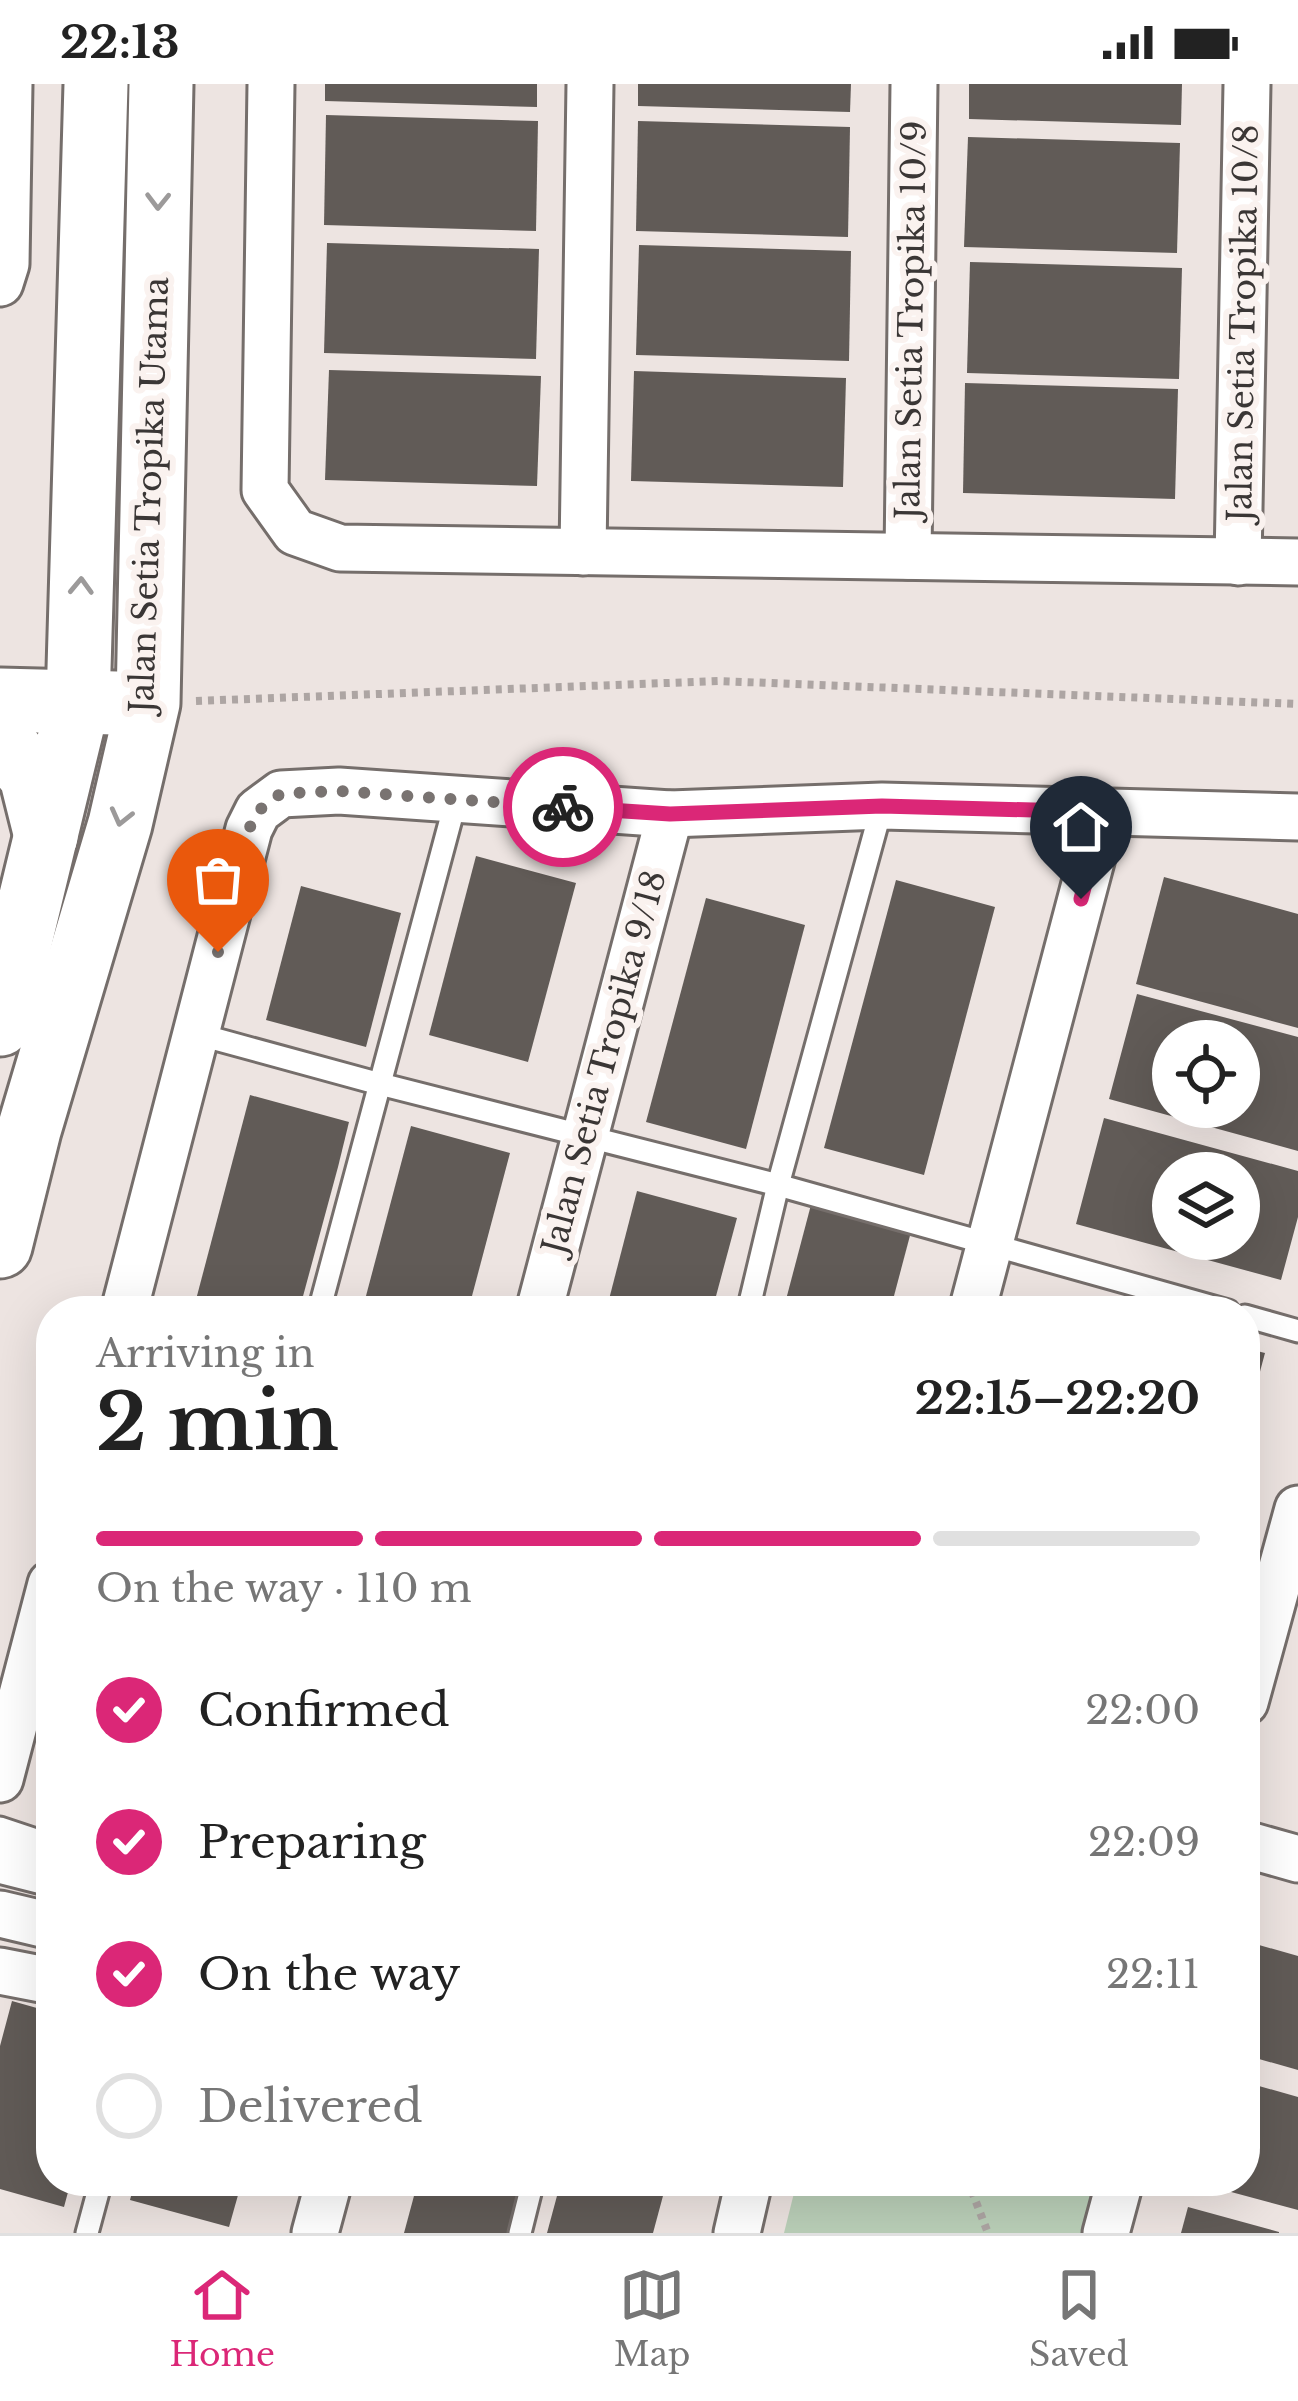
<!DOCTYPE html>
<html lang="en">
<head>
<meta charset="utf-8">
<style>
	body { margin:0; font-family:"Libre Baskerville",serif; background:#f6f6f6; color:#222; height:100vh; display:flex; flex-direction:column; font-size:45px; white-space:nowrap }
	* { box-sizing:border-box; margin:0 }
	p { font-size:39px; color:#767676 }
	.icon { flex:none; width:66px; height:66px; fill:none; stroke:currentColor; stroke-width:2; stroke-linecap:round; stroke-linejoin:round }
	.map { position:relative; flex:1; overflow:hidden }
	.sheet { position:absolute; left:36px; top:1212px; width:1224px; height:900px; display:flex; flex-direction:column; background:#fff; border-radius:48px; box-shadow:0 12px 48px #0002 }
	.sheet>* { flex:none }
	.tools { position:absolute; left:1152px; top:936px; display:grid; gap:24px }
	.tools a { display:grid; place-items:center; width:108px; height:108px; border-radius:50%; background:#fff; box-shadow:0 12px 48px #0002; font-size:60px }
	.pin { position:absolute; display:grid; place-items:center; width:102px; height:102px; color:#fff; margin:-123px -51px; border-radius:50% 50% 50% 0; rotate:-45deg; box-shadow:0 0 12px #0007 }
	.pin .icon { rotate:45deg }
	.courier { position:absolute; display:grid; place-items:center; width:120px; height:120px; margin:-60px; border:9px solid #db2777; border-radius:50%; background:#fff; color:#222; box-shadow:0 3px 15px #0007 }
	.overview em { font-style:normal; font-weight:700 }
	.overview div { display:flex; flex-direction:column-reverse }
	.overview { display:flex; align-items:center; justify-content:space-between; height:204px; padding:0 60px }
	h1 { font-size:78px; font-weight:700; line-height:90px }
	.bar { display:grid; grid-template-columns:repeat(4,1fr); gap:18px 12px; align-content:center; height:144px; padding:0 60px }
	.bar i { height:15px; border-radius:9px; background:#e0e0e0 }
	.bar .current { background:#db2777 }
	.bar p { grid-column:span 4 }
	ol { padding:0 60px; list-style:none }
	li { display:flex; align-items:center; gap:36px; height:132px }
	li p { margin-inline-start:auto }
	li .icon { padding:12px; border-radius:50%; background:#db2777; color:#fff; stroke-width:4 }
	li:last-child { color:#767676 }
	li i { width:66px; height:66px; border:6px solid #e0e0e0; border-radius:50% }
	.status { display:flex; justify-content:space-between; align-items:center; height:84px; padding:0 60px; background:#fff; direction:ltr }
	.status svg { height:33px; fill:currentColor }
	.dock { display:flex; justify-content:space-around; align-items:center; height:168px; border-top:3px solid #e0e0e0; background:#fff; font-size:33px; color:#767676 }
	.dock a { display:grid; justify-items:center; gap:6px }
	.dock .current { color:#db2777 }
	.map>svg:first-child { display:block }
	.green { fill:#bacfb8 }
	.building { fill:#615b57; fill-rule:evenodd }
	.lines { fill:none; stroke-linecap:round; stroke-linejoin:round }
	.lane-casing { stroke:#756e6b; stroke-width:27 }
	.street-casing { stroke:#756e6b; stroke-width:51 }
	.secondary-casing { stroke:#756e6b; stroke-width:69 }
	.path { stroke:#ada5a3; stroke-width:8; stroke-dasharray:6 6; stroke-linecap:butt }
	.lane { stroke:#fff; stroke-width:21 }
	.street { stroke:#fff; stroke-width:45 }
	.secondary { stroke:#fff; stroke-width:63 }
	.oneway { stroke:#9c9a9a }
	.done { stroke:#797371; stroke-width:12; stroke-dasharray:0 21.6 }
	.route { stroke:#db2777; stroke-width:15 }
	.labels { text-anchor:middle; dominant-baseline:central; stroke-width:12; stroke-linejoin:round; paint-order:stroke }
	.street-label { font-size:33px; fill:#3a3635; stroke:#faf2ef }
</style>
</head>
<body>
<div class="status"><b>22:13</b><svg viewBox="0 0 49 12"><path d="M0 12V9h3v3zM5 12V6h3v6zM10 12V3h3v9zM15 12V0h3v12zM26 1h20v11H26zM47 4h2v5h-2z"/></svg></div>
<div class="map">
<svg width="1298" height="2149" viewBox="0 0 1298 2149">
	<rect width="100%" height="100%" fill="#ede4e1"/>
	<polygon class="green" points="797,2097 1101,2097 1087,2149 784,2149"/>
	<g class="building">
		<polygon points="325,0 537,0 537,23 325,17"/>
		<polygon points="638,0 851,0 850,28 638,22"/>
		<polygon points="969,0 1182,0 1181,41 969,35"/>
		<polygon points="326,31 538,37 536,147 324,141"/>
		<polygon points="638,37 850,43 848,153 636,147"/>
		<polygon points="968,53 1180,59 1177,169 964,163"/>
		<polygon points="327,159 539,165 536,275 324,269"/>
		<polygon points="639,161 851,167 849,277 636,271"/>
		<polygon points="970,178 1182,184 1179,295 967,289"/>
		<polygon points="329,286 541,292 537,402 325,396"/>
		<polygon points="634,287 846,294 843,403 631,397"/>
		<polygon points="965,299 1178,305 1175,415 963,409"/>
		<polygon points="476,772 576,799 528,978 429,951"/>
		<polygon points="1164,793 1298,830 1298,944 1136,900"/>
		<polygon points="896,796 995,823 924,1091 824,1064"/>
		<polygon points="301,802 401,829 366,963 266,936"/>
		<polygon points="706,814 805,841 746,1065 646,1038"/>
		<path d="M1137,910l161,43v114l-189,-52zM1173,957h66v66h-66z"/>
		<polygon points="250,1011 349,1038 338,1083 299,1227 193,1227"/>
		<path d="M1104,1034l194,53v46l-17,63 -205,-56zM1173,1089h66v66h-66z"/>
		<polygon points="411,1042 510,1069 468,1227 362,1227"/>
		<polygon points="637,1107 737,1134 712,1227 606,1227"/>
		<polygon points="812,1117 912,1144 890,1227 783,1227"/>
		<polygon points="1060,1213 1106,1226 1106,1227 1056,1227"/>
		<polygon points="1245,1264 1265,1269 1246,1340 1245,1340"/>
		<polygon points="1259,1861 1298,1872 1298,1986 1245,1971 1245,1914"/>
		<polygon points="12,1917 51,1928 51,2097 71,2097 64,2123 0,2105 0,1962"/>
		<polygon points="1245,1998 1298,2013 1298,2126 1194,2098 1245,2097"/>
		<polygon points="135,2097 242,2097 229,2143 130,2116"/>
		<polygon points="418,2097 525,2097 511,2149 404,2149"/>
		<polygon points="561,2097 667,2097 653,2149 547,2149"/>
		<polygon points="1188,2123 1279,2148 1279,2149 1181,2149"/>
	</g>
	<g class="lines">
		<g class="lane-casing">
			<g id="lane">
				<polyline points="197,950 380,1000 778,1101 1228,1227"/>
				<polyline points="319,1227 456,716"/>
				<polyline points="748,1227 778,1101 882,722"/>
				<polyline points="1245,1232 1298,1247"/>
				<polyline points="0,1744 51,1761"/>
				<polyline points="87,2149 101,2097"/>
				<polyline points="520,2149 533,2097"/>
			</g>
		</g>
		<g class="street-casing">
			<g id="street">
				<polyline points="271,0 265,406 295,448 340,464 1298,478"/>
				<polyline points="0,199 6,180 9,0"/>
				<polyline points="583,468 590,0"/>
				<polyline points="908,472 914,0"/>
				<polyline points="1238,478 1247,0"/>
				<polyline points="124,1227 249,745 258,727 281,710 339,707 670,730 882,722 1298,733"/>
				<polyline points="539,1227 670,730"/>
				<polyline points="972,1227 1104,728"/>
				<polyline points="1245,1618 1298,1425"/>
				<polyline points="0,1695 51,1500"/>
				<polyline points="1245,1760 1298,1775"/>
				<polyline points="0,1776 51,1789"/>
				<polyline points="0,1830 51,1842"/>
				<polyline points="0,1887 51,1897"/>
				<polyline points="315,2149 329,2097"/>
				<polyline points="737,2149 749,2097"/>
				<polyline points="1106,2149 1120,2097"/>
			</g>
		</g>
		<g class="secondary-casing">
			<g id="secondary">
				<polyline points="0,616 116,619"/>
				<polyline points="0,654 31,692 46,752"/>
				<polyline points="0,940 78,619 96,0"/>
				<polyline points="0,1162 29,1046 120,740 148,619 161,0"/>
			</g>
		</g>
		<g class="path">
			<polyline points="196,617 719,597 1298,620"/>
			<polyline points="965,2097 971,2105 988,2149"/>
		</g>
		<use href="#lane" class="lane"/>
		<use href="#street" class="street"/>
		<use href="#secondary" class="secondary"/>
	</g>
	<defs><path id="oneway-chevron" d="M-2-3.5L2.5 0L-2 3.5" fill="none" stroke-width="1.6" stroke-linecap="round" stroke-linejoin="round" transform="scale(3)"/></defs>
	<g class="oneway">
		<use href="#oneway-chevron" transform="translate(158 117) rotate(91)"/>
		<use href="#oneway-chevron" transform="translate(81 502) rotate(-88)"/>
		<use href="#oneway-chevron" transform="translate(121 733) rotate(104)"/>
	</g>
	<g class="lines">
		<polyline class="done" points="218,868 249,745 258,727 280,710 312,708 339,707 563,723"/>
		<polyline class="route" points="563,723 670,730 882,722 1104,728 1081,815"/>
	</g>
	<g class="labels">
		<g class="street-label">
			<text transform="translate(911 236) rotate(-89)">Jalan Setia Tropika 10/9</text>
			<text transform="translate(1243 239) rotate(-89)">Jalan Setia Tropika 10/8</text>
			<text transform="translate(149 411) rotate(-88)">Jalan Setia Tropika Utama</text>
			<text transform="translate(604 978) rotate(-75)">Jalan Setia Tropika 9/18</text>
		</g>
	</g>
</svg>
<div class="tools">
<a><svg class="icon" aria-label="locate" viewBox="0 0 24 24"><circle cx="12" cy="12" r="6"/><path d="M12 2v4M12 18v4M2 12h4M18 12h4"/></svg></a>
<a><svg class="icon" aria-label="layers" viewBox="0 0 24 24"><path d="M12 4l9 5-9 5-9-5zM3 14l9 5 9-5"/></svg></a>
</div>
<div class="pin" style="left:218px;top:868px;background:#ea580c"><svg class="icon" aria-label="bag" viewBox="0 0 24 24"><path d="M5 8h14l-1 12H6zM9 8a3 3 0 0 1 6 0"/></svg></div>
<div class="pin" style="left:1081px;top:815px;background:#1f2937"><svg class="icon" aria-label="home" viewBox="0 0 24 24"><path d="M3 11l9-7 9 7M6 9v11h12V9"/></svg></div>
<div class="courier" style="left:563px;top:723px"><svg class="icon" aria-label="bike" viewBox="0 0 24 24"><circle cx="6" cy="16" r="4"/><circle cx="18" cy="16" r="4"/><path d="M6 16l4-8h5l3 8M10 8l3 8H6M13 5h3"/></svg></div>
<section class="sheet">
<div class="overview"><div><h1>2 min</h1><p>Arriving in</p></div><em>22:15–22:20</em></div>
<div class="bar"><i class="current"></i><i class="current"></i><i class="current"></i><i></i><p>On the way · 110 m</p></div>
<ol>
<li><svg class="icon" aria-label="check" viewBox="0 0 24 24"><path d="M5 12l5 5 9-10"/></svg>Confirmed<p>22:00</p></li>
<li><svg class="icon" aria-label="check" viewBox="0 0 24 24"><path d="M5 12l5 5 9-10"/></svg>Preparing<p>22:09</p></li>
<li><svg class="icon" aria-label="check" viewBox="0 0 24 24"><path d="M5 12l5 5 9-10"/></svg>On the way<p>22:11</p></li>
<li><i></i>Delivered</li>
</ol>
</section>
</div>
<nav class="dock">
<a class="current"><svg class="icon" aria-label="home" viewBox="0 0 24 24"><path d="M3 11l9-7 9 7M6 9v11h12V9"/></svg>Home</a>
<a><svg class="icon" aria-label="map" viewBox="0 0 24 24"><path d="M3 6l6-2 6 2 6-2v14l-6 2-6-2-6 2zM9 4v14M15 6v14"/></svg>Map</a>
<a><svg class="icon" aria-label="saved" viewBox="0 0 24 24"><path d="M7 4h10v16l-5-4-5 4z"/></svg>Saved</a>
</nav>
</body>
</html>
